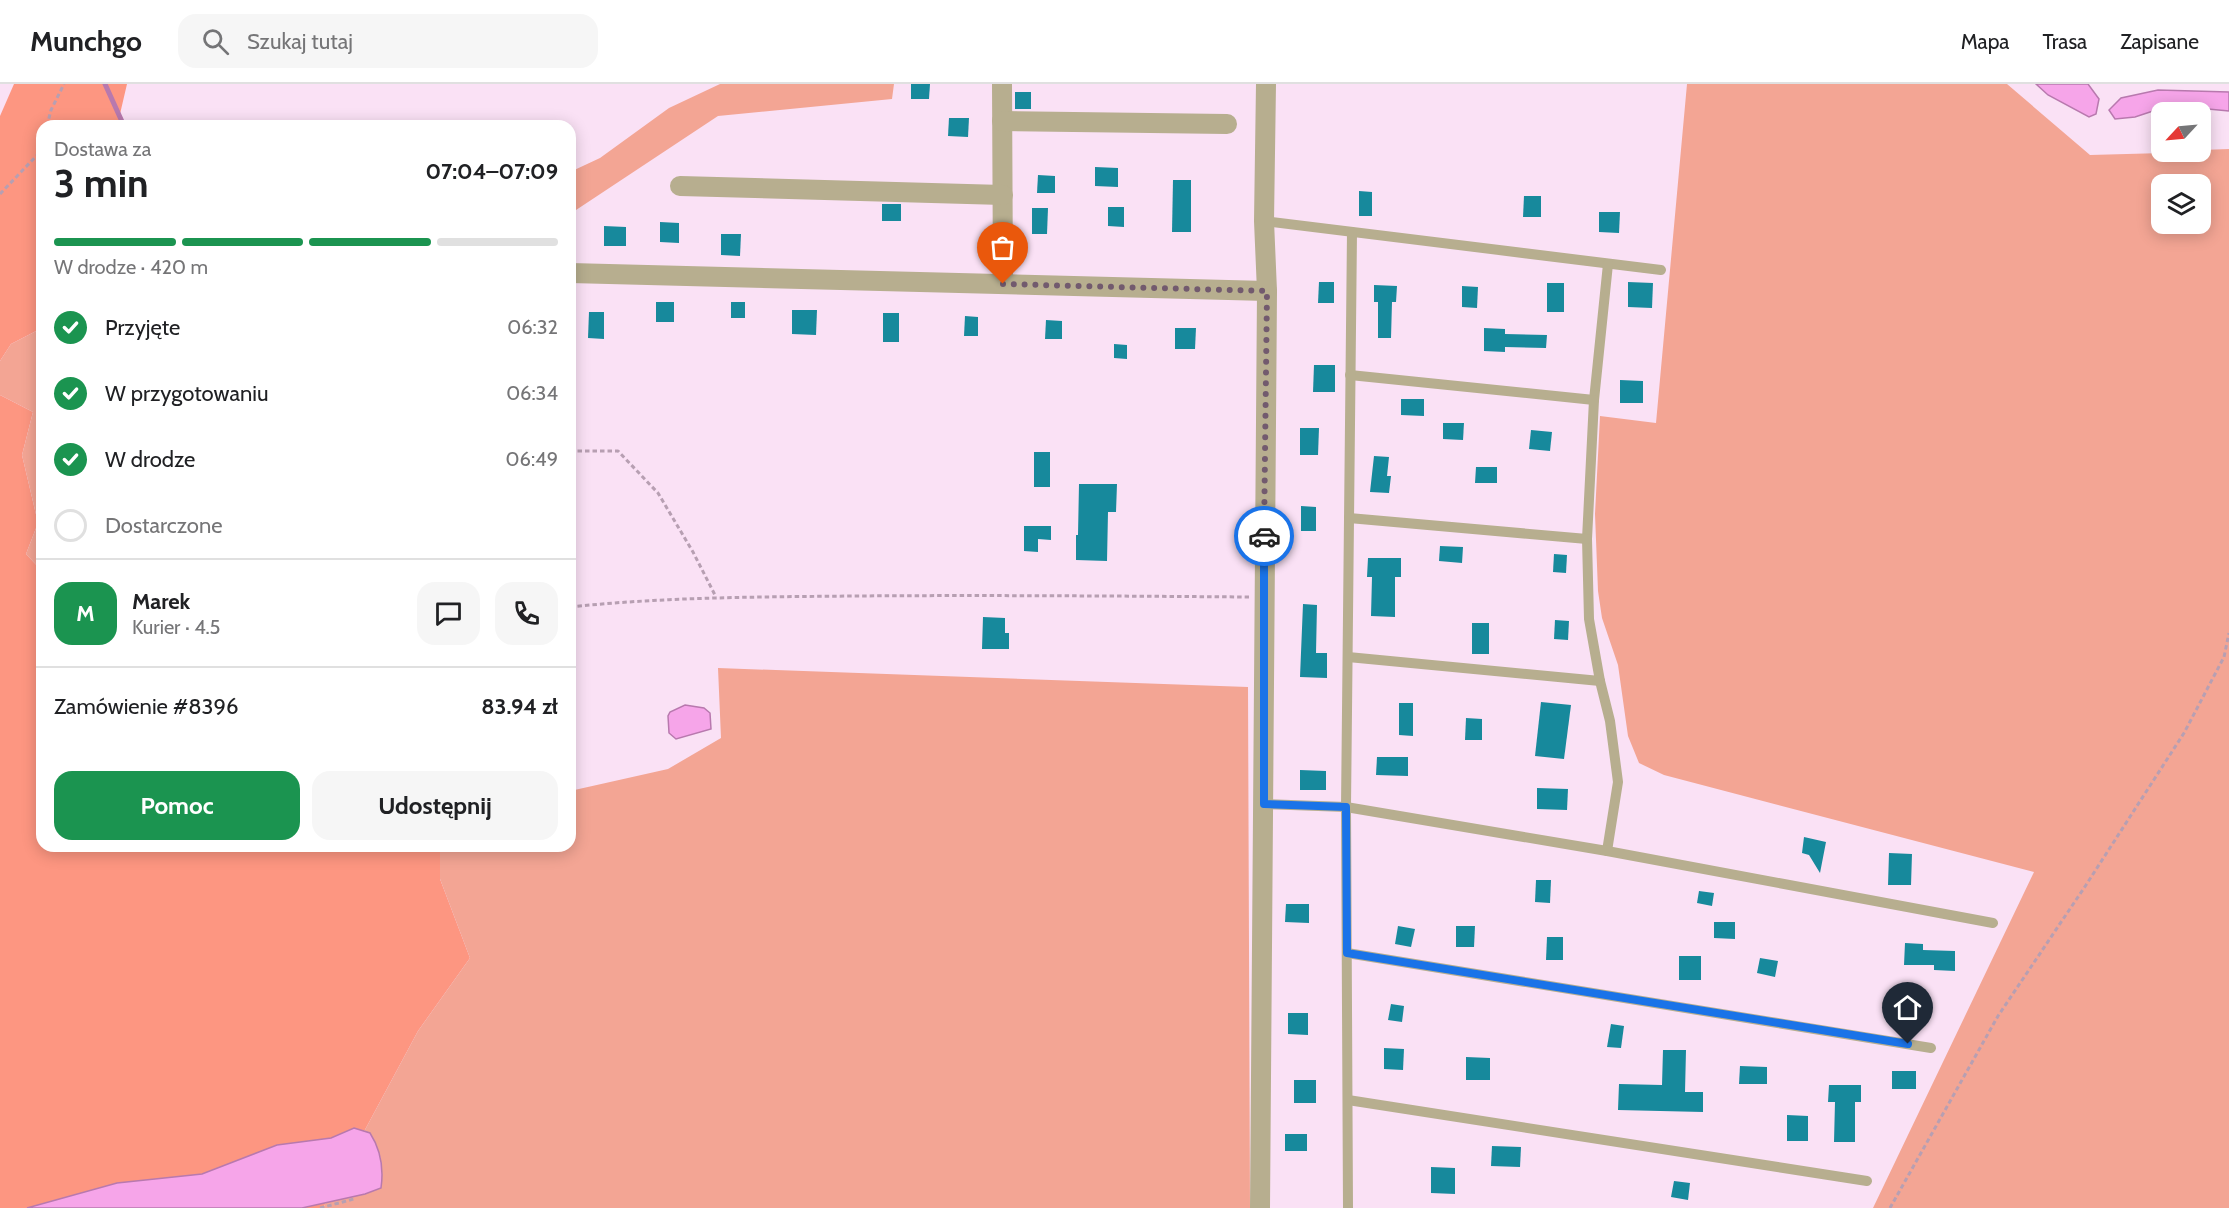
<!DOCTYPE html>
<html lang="pl">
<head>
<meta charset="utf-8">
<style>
	body { margin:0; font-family:Cabin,sans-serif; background:#f6f6f6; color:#202124; height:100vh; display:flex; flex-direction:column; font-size:22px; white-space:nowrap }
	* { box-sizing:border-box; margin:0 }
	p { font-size:20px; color:#757577 }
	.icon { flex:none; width:33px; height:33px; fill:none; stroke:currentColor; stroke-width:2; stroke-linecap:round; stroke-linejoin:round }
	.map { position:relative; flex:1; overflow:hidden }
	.panel { position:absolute; left:36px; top:36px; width:540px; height:732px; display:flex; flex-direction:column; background:#fff; border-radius:18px; box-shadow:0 3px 15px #0003 }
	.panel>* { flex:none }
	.needle { width:39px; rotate:244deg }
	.fabs { position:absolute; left:2151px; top:18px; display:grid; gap:12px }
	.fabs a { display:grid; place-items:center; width:60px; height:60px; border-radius:12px; background:#fff; box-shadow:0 3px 15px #0003; font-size:30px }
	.pin { position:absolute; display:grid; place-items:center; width:51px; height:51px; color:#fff; margin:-62px -26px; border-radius:50% 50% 50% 0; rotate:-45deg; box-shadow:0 0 6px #0007 }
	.pin .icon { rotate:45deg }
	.courier { position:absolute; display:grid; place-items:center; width:60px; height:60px; margin:-30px; border:4px solid #1a73e8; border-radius:50%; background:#fff; color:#222; box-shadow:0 2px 8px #0007 }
	.head em { font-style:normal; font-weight:700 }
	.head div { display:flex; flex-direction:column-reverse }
	.head { display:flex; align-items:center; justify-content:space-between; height:102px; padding:0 18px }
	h1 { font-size:39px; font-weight:700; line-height:45px }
	.bar { display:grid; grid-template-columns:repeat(4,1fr); gap:9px 6px; align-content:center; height:72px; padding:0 18px }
	.bar i { height:8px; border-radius:4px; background:#e0e0e0 }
	.bar .active { background:#1b9450 }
	.bar p { grid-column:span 4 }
	.line { display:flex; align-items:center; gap:15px; padding:0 18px; border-top:2px solid #e0e0e0 }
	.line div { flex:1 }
	.round { display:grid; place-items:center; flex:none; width:63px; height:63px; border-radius:18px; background:#f6f6f6 }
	ol { padding:0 18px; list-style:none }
	li { display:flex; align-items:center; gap:18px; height:66px }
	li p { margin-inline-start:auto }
	li .icon { padding:6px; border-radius:50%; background:#1b9450; color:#fff; stroke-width:4 }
	li:last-child { color:#757577 }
	li i { width:33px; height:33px; border:3px solid #e0e0e0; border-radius:50% }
	.button { display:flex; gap:12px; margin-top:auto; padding:12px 18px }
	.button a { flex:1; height:69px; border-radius:18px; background:#1b9450; color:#fff; font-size:24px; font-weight:700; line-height:69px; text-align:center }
	.button a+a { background:#f6f6f6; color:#202124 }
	header { display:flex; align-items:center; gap:36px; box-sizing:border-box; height:84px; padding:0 30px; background:#fff; border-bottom:2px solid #e0e0e0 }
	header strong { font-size:28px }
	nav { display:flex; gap:33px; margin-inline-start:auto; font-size:21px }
	.search { width:420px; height:54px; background:#f6f6f6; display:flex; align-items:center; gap:15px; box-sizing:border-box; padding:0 21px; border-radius:18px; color:#757577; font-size:22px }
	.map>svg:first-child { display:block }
	.green { fill:#fd9681 }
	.forest { fill:#f3a594; fill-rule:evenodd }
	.water { fill:#f6a5e9; stroke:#b879ae; stroke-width:1.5 }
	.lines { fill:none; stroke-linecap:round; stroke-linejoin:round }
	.stream { stroke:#b879ae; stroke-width:5 }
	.building { fill:#17899c }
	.path { stroke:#b79fb2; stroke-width:3; stroke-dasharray:4.5 3; stroke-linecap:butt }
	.lane { stroke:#b7ae8f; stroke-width:10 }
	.street { stroke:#b7ae8f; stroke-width:20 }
	.done { stroke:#725a6e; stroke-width:6; stroke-dasharray:0 10.8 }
	.route { stroke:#1a73e8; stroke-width:8 }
</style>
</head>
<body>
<header>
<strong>Munchgo</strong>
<div class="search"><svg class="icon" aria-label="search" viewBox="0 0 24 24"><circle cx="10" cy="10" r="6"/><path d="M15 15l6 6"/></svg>Szukaj tutaj</div>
<nav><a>Mapa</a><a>Trasa</a><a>Zapisane</a></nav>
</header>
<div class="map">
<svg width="2229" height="1124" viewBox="0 0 2229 1124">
	<rect width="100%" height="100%" fill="#fae1f5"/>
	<g class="green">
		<polygon points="14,0 127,0 120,30 124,42 42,42 42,244 11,260 0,277 0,32"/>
		<polygon points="0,311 33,328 22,371 38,439 26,470 42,487 42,762 440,762 440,795 470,874 418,947 323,1124 0,1124"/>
	</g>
	<g class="forest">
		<polygon points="720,0 894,0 892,15 718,32 570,130 570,88 600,74 669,24"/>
		<path d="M1687,0h320l83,71 110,-3 1,-2 28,-1v1059h-356l161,-336 -370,-97 -25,-12 -11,-27 -10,-71 -16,-47 -4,-27 -3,-77 5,-98 56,7zM2200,100v40h-38v-40z"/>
		<polygon points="42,244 42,487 26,470 38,439 22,371 33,328 0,311 0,277 11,260"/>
		<polygon points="718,584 1248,603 1250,1124 323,1124 418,947 470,874 440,795 440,762 570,762 570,707 668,685 721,654"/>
	</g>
	<g class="water">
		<polygon points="2036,0 2088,0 2099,15 2096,30 2089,33 2048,11"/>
		<polygon points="2158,6 2229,8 2229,27 2187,23 2162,24 2135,33 2115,35 2109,26 2121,14"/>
		<polygon points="685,621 704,624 710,629 711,645 676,655 669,649 668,632 670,628"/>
		<path d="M354,1044l16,5c11,17 14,34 11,55l-16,6 -63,14h-275l90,-25 85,-9 75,-29 54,-7z"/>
	</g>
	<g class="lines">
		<polyline class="stream" points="105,0 124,42"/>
	</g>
	<g class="building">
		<polygon points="911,0 930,0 929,15 911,15"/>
		<rect x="1015" y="8" width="16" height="17"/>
		<polygon points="949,34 969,34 968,53 948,52"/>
		<polygon points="1095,83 1118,84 1118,103 1095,102"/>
		<polygon points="1038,91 1055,92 1055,109 1037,109"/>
		<polygon points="1173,96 1191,96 1191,148 1172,148"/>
		<polygon points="1359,107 1372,108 1372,132 1359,132"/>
		<polygon points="1524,112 1541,112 1541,133 1523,133"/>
		<rect x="882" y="120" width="19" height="17"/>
		<polygon points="1108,123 1124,123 1124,143 1108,142"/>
		<polygon points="1032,124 1048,124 1047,150 1032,150"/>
		<polygon points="1599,128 1620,128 1619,149 1599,148"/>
		<polygon points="660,138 679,139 679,159 660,158"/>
		<polygon points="604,142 626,143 626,162 604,162"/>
		<polygon points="721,150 741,150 740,172 721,171"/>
		<polygon points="1319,198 1334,198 1334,219 1318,219"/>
		<polygon points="1628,198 1653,199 1652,224 1628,223"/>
		<rect x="1547" y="199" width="17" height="29"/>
		<polygon points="1374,201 1397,202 1396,218 1392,218 1391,254 1378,254 1378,218 1374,218"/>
		<polygon points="1462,202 1478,203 1477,224 1462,223"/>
		<rect x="656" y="218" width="18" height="20"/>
		<rect x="731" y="218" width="14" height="16"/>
		<polygon points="792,226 817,226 816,251 792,250"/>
		<polygon points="589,228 604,228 604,255 588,254"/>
		<rect x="883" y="229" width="16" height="29"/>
		<polygon points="965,232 978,233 978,252 964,252"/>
		<polygon points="1046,236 1062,237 1062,255 1045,255"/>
		<polygon points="1175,244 1196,244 1195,265 1175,265"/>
		<polygon points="1484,244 1505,245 1505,250 1547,251 1546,264 1505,263 1505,268 1484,267"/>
		<polygon points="1114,260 1127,261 1127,275 1114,274"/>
		<polygon points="1314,281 1335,281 1335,308 1313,308"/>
		<polygon points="1620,296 1643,297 1643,319 1620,319"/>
		<polygon points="1401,315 1424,315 1424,332 1401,331"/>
		<polygon points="1443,339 1464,339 1463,356 1443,355"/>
		<polygon points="1300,344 1319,344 1318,371 1300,371"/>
		<polygon points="1531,346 1552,348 1550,367 1529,365"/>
		<rect x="1034" y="368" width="16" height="35"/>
		<polygon points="1374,372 1389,373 1387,392 1391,392 1389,409 1370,408"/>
		<polygon points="1476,383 1497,383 1497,399 1475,399"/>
		<polygon points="1079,400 1117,400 1116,428 1108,428 1107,477 1076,476 1076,451 1078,451"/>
		<polygon points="1301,422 1316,423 1316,447 1301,447"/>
		<polygon points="1024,442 1051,442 1051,456 1038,455 1038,468 1024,467"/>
		<polygon points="1440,462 1463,463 1462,479 1439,477"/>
		<polygon points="1554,470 1567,471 1566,489 1553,488"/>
		<polygon points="1368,474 1401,474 1401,493 1395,493 1395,533 1371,532 1372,493 1367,493"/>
		<polygon points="1303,520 1317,521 1316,569 1327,569 1327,594 1300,593"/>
		<polygon points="983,533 1005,534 1005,549 1009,549 1009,565 982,565"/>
		<polygon points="1555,536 1569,537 1568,556 1554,555"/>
		<rect x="1472" y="539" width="17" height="31"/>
		<polygon points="1541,618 1571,621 1564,675 1535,672"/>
		<polygon points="1399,619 1413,619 1413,652 1399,651"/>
		<polygon points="1466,634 1482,635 1482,656 1465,656"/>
		<polygon points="1377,673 1408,673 1408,692 1376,691"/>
		<polygon points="1300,686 1326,687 1326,706 1300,706"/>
		<polygon points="1537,704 1568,705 1567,726 1537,725"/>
		<polygon points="1804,753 1826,758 1820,789 1809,771 1802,769"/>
		<polygon points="1889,769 1912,770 1911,801 1888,801"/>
		<polygon points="1536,796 1551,796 1550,819 1535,818"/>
		<polygon points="1699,807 1714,809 1712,822 1697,819"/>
		<polygon points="1286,820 1309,820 1309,839 1285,838"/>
		<polygon points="1714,838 1735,838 1735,855 1714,854"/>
		<polygon points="1398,842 1415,845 1411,863 1395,860"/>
		<polygon points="1456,842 1475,842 1474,863 1456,863"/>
		<polygon points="1547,853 1563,853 1563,876 1546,876"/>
		<polygon points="1905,859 1923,860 1923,866 1955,867 1955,887 1934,886 1934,881 1904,881"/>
		<rect x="1679" y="872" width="22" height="24"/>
		<polygon points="1760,874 1778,877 1775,893 1757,889"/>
		<polygon points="1910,913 1929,917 1925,936 1907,933"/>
		<polygon points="1391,920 1404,922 1402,938 1388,936"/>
		<polygon points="1288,929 1308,929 1308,951 1288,950"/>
		<polygon points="1611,940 1624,942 1621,964 1607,963"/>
		<polygon points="1384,964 1404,965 1403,986 1384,985"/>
		<polygon points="1663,966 1686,966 1685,1008 1703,1008 1703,1028 1618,1026 1619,1000 1662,1001"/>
		<polygon points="1466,973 1490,974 1490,996 1466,996"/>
		<polygon points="1740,982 1767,983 1767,1000 1739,1000"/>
		<rect x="1892" y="987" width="24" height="18"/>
		<rect x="1294" y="996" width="22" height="23"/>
		<polygon points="1829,1001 1861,1001 1861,1018 1855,1018 1855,1058 1834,1058 1835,1018 1828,1018"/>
		<polygon points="1787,1031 1808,1032 1808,1057 1787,1057"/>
		<rect x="1285" y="1050" width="22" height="17"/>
		<polygon points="1492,1062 1521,1063 1520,1083 1491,1082"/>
		<polygon points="1431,1083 1455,1084 1455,1110 1431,1109"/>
		<polygon points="1674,1097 1690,1099 1688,1116 1671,1113"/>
	</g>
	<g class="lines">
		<g class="path">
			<polyline points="47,42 51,26 64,0"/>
			<polyline points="0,110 41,67 42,62"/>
			<polyline points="570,367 618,367 658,409 693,468 716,513"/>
			<path d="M570,523c94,-10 188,-10 282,-11 132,-1 264,0 397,1"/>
			<polyline points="320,1124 354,1115"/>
			<polyline points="1890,1124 1998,932 2086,801 2184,649 2224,573 2229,549"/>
		</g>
		<g class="lane">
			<polyline points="1264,137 1661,186"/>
			<polyline points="1350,291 1594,316 1608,180"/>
			<polyline points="1594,316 1587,455 1589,535 1600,597 1610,637 1618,698 1607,767"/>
			<polyline points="1349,434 1587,455"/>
			<polyline points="1348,573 1600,597"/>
			<polyline points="1264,720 1346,723 1607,767 1993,839"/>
			<polyline points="1347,869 1931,964"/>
			<polyline points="1348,1016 1867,1097"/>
			<polyline points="1348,1124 1346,723 1352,148"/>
		</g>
		<g class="street">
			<polyline points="1002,0 1003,200"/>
			<polyline points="1002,37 1227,40"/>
			<polyline points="680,102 1003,111"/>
			<polyline points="570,189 1267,207"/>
			<polyline points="1260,1124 1267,207 1264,137 1266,0"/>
		</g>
	</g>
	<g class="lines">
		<polyline class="done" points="1003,200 1267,207 1264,452"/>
		<polyline class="route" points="1264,452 1264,720 1346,723 1347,869 1908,960"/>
	</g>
</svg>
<div class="fabs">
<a><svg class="needle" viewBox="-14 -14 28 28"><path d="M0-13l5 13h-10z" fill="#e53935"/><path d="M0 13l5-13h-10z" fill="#757577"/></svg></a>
<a><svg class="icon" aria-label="layers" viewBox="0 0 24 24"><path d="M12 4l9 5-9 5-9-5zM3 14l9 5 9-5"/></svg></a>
</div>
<div class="pin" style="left:1003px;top:200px;background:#ea580c"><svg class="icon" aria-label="bag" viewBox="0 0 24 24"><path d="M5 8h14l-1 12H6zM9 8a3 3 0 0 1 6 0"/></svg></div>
<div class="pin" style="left:1908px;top:960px;background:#1f2937"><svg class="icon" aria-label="home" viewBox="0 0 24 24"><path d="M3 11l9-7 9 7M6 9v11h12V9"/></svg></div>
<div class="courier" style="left:1264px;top:452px"><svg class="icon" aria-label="car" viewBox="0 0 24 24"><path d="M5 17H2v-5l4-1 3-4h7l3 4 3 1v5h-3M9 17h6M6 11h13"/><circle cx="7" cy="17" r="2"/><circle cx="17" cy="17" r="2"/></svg></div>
<section class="panel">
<div class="head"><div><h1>3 min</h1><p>Dostawa za</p></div><em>07:04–07:09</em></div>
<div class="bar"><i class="active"></i><i class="active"></i><i class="active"></i><i></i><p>W drodze · 420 m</p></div>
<ol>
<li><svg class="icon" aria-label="check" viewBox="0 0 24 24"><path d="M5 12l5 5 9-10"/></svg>Przyjęte<p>06:32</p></li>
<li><svg class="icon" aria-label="check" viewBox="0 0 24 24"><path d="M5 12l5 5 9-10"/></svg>W przygotowaniu<p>06:34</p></li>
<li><svg class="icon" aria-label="check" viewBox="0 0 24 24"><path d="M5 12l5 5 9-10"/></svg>W drodze<p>06:49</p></li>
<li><i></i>Dostarczone</li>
</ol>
<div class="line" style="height:108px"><b class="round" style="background:#1b9450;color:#fff">M</b><div><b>Marek</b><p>Kurier · 4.5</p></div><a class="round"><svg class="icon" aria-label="chat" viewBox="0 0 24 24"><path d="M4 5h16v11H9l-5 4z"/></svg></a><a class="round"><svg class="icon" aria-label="phone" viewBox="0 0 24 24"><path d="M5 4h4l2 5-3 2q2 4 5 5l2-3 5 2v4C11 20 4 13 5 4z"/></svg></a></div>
<div class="line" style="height:78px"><div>Zamówienie #8396</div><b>83.94 zł</b></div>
<div class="button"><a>Pomoc</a><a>Udostępnij</a></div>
</section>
</div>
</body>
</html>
